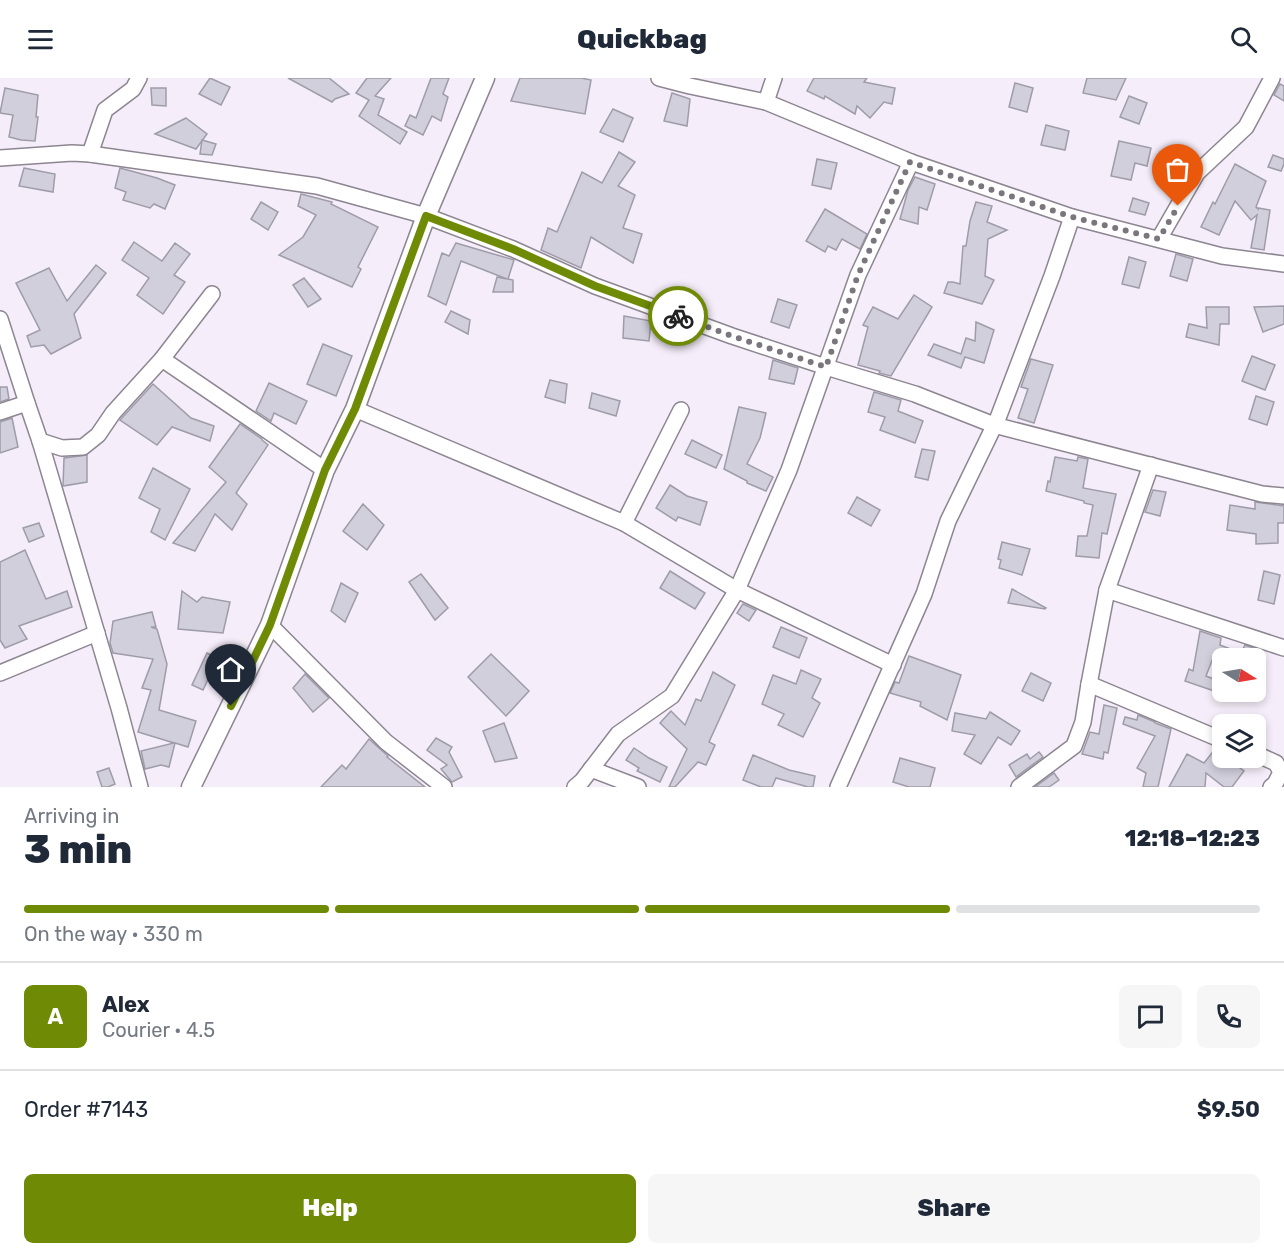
<!DOCTYPE html>
<html lang="en">
<head>
<meta charset="utf-8">
<style>
	body { margin:0; font-family:Rubik,sans-serif; background:#f6f6f7; color:#1f2937; height:100vh; display:flex; flex-direction:column; font-size:22px; white-space:nowrap }
	* { box-sizing:border-box; margin:0 }
	p { font-size:20px; color:#747a83 }
	.icon { flex:none; width:33px; height:33px; fill:none; stroke:currentColor; stroke-width:2; stroke-linecap:round; stroke-linejoin:round }
	.map { position:relative; height:709px; overflow:hidden }
	.drawer { display:flex; flex-direction:column; background:#fff; flex:1 }
	.drawer>* { flex:none }
	.needle { width:39px; rotate:101deg }
	.controls { position:absolute; left:1212px; top:570px; display:grid; gap:12px }
	.controls a { display:grid; place-items:center; width:54px; height:54px; border-radius:9px; background:#fff; box-shadow:0 3px 9px #0003; font-size:30px }
	.pin { position:absolute; display:grid; place-items:center; width:51px; height:51px; color:#fff; margin:-62px -26px; border-radius:50% 50% 50% 0; rotate:-45deg; box-shadow:0 0 6px #0007 }
	.pin .icon { rotate:45deg }
	.courier { position:absolute; display:grid; place-items:center; width:60px; height:60px; margin:-30px; border:4px solid #6f8b06; border-radius:50%; background:#fff; color:#222; box-shadow:0 2px 8px #0007 }
	.head em { font-style:normal; font-weight:800 }
	.head div { display:flex; flex-direction:column-reverse }
	.head { display:flex; align-items:center; justify-content:space-between; height:102px; padding:0 24px }
	h1 { font-size:39px; font-weight:800; line-height:45px }
	.bar { display:grid; grid-template-columns:repeat(4,1fr); gap:9px 6px; align-content:center; height:72px; padding:0 24px }
	.bar i { height:8px; border-radius:4px; background:#e0e1e3 }
	.bar .on { background:#6f8b06 }
	.bar p { grid-column:span 4 }
	.line { display:flex; align-items:center; gap:15px; padding:0 24px; border-top:2px solid #e0e1e3 }
	.line div { flex:1 }
	.round { display:grid; place-items:center; flex:none; width:63px; height:63px; border-radius:9px; background:#f6f6f7 }
	.cta { display:flex; gap:12px; margin-top:auto; padding:12px 24px }
	.cta a { flex:1; height:69px; border-radius:9px; background:#6f8b06; color:#fff; font-size:24px; font-weight:800; line-height:69px; text-align:center }
	.cta a+a { background:#f6f6f7; color:#1f2937 }
	header { display:flex; justify-content:space-between; align-items:center; height:78px; padding:0 24px; background:#fff; font-size:27px; font-weight:800 }
	.map>svg:first-child { display:block }
	.building { fill:#d2cfdd; stroke:#9f9ca9; stroke-width:1.5 }
	.lines { fill:none; stroke-linecap:round; stroke-linejoin:round }
	.minor-casing { stroke:#8d8591; stroke-width:18 }
	.tertiary-casing { stroke:#8d8591; stroke-width:21 }
	.minor { stroke:#fff; stroke-width:15 }
	.tertiary { stroke:#fff; stroke-width:18 }
	.done { stroke:#7b757d; stroke-width:6; stroke-dasharray:0 10.8 }
	.route { stroke:#6f8b06; stroke-width:8 }
</style>
</head>
<body>
<header><svg class="icon" aria-label="menu" viewBox="0 0 24 24"><path d="M4 6h16M4 12h16M4 18h16"/></svg>Quickbag<svg class="icon" aria-label="search" viewBox="0 0 24 24"><circle cx="10" cy="10" r="6"/><path d="M15 15l6 6"/></svg></header>
<div class="map">
<svg width="1284" height="709" viewBox="0 0 1284 709">
	<rect width="100%" height="100%" fill="#f5edf9"/>
	<g class="building">
		<polygon points="210,0 230,9 221,27 199,16"/>
		<polygon points="288,0 329,0 349,16 335,21 332,24"/>
		<polygon points="367,0 391,0 375,18 384,21 378,37 407,54 400,66 359,38 369,22 356,15"/>
		<polygon points="431,0 449,0 443,16 448,19 441,43 432,38 423,57 405,48 410,37 416,40"/>
		<polygon points="520,0 581,0 591,2 585,36 511,23"/>
		<polygon points="814,0 867,0 864,4 895,10 892,26 884,24 870,40 857,28 855,36 825,18 824,21 807,13"/>
		<polygon points="1087,0 1126,0 1116,22 1083,15"/>
		<polygon points="1015,5 1033,10 1027,34 1009,29"/>
		<polygon points="1280,6 1284,8 1284,23 1274,17"/>
		<polygon points="5,10 38,17 36,39 38,39 35,63 21,62 9,59 13,37 0,35"/>
		<polygon points="151,10 166,10 166,28 152,27"/>
		<polygon points="672,15 690,21 687,48 664,43"/>
		<polygon points="1129,18 1147,25 1139,46 1120,39"/>
		<polygon points="613,31 633,40 623,64 600,54"/>
		<polygon points="186,40 207,56 196,71 155,56"/>
		<polygon points="1046,47 1069,53 1065,72 1041,67"/>
		<polygon points="202,62 216,66 212,77 200,76"/>
		<polygon points="1119,63 1151,70 1147,88 1135,85 1131,102 1111,98"/>
		<polygon points="619,74 635,84 618,108 635,117 623,150 642,156 633,185 591,159 581,190 541,172 548,150 557,154 582,94 602,105"/>
		<polygon points="1273,77 1284,81 1284,86 1281,93 1268,89"/>
		<polygon points="817,81 837,85 831,111 812,107"/>
		<polygon points="1235,86 1266,103 1256,129 1258,131 1258,130 1270,132 1264,172 1251,170 1257,137 1251,142 1235,123 1219,157 1201,149 1213,124 1215,126"/>
		<polygon points="24,90 55,96 53,114 19,108"/>
		<polygon points="120,90 157,100 175,107 165,131 154,126 150,130 123,122 126,114 115,110"/>
		<polygon points="915,99 935,106 927,132 919,129 918,146 900,141 908,112"/>
		<polygon points="301,116 332,124 331,126 378,149 358,189 361,191 352,209 279,177 303,159 316,137 298,128"/>
		<polygon points="1133,120 1149,125 1145,137 1129,133"/>
		<polygon points="261,124 278,134 268,152 251,141"/>
		<polygon points="976,124 992,128 987,144 1007,152 988,161 985,198 994,202 982,226 944,215 948,204 953,204 960,206 963,168 966,168 970,143"/>
		<polygon points="825,131 867,156 860,171 842,161 836,172 828,168 825,174 806,163"/>
		<polygon points="134,164 162,183 175,165 190,176 174,197 185,204 163,236 137,217 149,200 122,182"/>
		<polygon points="456,165 514,182 508,201 513,202 513,214 493,214 497,199 507,201 461,183 446,227 428,218 442,175 449,178"/>
		<polygon points="1176,176 1193,181 1187,203 1170,198"/>
		<polygon points="1129,179 1146,184 1139,210 1122,206"/>
		<polygon points="96,187 106,195 74,236 81,260 51,276 44,267 31,269 27,258 40,252 16,205 49,190 67,223"/>
		<polygon points="304,200 321,221 308,229 293,207"/>
		<polygon points="914,217 932,229 891,298 879,295 880,293 858,287 868,249 863,247 873,229 898,241"/>
		<polygon points="778,221 797,227 789,250 771,244"/>
		<polygon points="1284,228 1284,246 1263,254 1254,229"/>
		<polygon points="1206,229 1229,229 1229,246 1220,246 1219,267 1186,259 1189,246 1207,250"/>
		<polygon points="451,233 470,242 468,256 445,244"/>
		<polygon points="624,238 651,243 649,263 623,260"/>
		<polygon points="976,244 994,252 984,285 965,279 961,290 928,277 934,266 961,276 966,260 975,263"/>
		<polygon points="323,266 352,278 336,318 307,306"/>
		<polygon points="1252,278 1275,287 1265,312 1242,303"/>
		<polygon points="1031,281 1053,287 1034,345 1018,340 1028,311 1021,309"/>
		<polygon points="773,282 798,290 794,306 769,301"/>
		<polygon points="550,302 567,306 565,325 545,319"/>
		<polygon points="269,305 307,323 296,346 274,335 271,343 256,333"/>
		<polygon points="153,306 191,340 214,348 210,363 172,349 157,367 120,342"/>
		<polygon points="0,309 7,309 9,321 0,324"/>
		<polygon points="874,314 901,322 898,333 923,343 915,365 880,352 885,339 868,334"/>
		<polygon points="592,315 620,323 616,338 589,330"/>
		<polygon points="1256,318 1274,324 1267,347 1249,341"/>
		<polygon points="739,329 766,335 760,360 747,386 773,399 766,413 747,405 747,403 724,391"/>
		<polygon points="12,340 18,369 0,375 0,344"/>
		<polygon points="240,346 262,361 262,362 268,367 236,415 247,426 232,452 215,436 195,473 173,465 226,404 209,389"/>
		<polygon points="692,362 722,377 716,390 685,376"/>
		<polygon points="922,371 935,373 928,402 915,399"/>
		<polygon points="87,377 87,404 63,408 64,380"/>
		<polygon points="1055,379 1077,383 1078,379 1088,381 1083,410 1116,416 1107,456 1102,455 1099,480 1076,478 1078,458 1087,458 1093,427 1084,425 1084,423 1046,413 1048,403 1050,404"/>
		<polygon points="153,390 190,411 165,462 151,454 160,431 139,420"/>
		<polygon points="670,407 687,418 707,424 700,447 678,439 676,443 656,430"/>
		<polygon points="1153,412 1166,414 1160,438 1145,434"/>
		<polygon points="857,419 880,432 871,448 848,435"/>
		<polygon points="1255,424 1284,428 1284,445 1278,445 1278,465 1256,466 1256,456 1227,452 1230,427 1255,431"/>
		<polygon points="363,426 384,447 367,472 343,453"/>
		<polygon points="39,445 44,458 29,464 23,450"/>
		<polygon points="1002,464 1030,471 1022,497 999,490 1001,482 998,481"/>
		<polygon points="25,472 46,521 67,513 72,529 19,548 27,561 5,570 0,562 0,484"/>
		<polygon points="670,493 705,515 695,531 660,510"/>
		<polygon points="1264,493 1280,497 1274,526 1258,522"/>
		<polygon points="421,496 448,530 435,542 409,504"/>
		<polygon points="341,505 358,515 345,544 331,533"/>
		<polygon points="1012,511 1046,530 1045,531 1008,525"/>
		<polygon points="182,513 197,524 202,519 230,524 223,555 178,551"/>
		<polygon points="743,526 756,532 749,543 737,535"/>
		<polygon points="152,534 156,549 151,549 157,551 167,586 159,632 196,643 188,669 175,665 169,689 161,687 145,691 141,673 174,665 138,654 151,612 142,610 153,581 113,575 110,565 113,543"/>
		<polygon points="781,549 807,560 799,580 773,569"/>
		<polygon points="1200,553 1221,560 1220,567 1241,575 1245,567 1262,573 1259,580 1213,580 1206,598 1222,604 1222,614 1224,614 1223,616 1185,603 1189,591 1193,593"/>
		<polygon points="207,575 218,580 203,612 192,607"/>
		<polygon points="491,576 529,613 506,638 468,599"/>
		<polygon points="909,578 961,597 947,642 920,628 921,624 890,615 895,604 899,605"/>
		<polygon points="801,592 821,601 812,620 820,625 803,659 778,647 784,636 762,626 773,597 796,606"/>
		<polygon points="713,594 735,607 709,664 715,667 706,687 698,684 675,709 669,709 687,671 660,645 671,633 685,647 696,621 701,623"/>
		<polygon points="1031,595 1051,605 1043,623 1022,613"/>
		<polygon points="305,596 329,620 313,634 293,610"/>
		<polygon points="1104,627 1117,630 1108,675 1104,674 1103,681 1082,676 1090,654 1099,656"/>
		<polygon points="990,634 1020,653 1011,667 998,659 981,686 964,676 975,657 952,653 955,635 986,641"/>
		<polygon points="1138,637 1155,644 1155,645 1171,651 1158,709 1143,709 1146,695 1137,690 1155,658 1123,646 1125,639 1137,642"/>
		<polygon points="504,645 517,680 495,684 483,653"/>
		<polygon points="436,660 452,669 449,674 462,699 452,704 441,691 447,687 427,672"/>
		<polygon points="369,661 388,678 387,679 425,709 321,709 342,687 346,691"/>
		<polygon points="634,670 649,680 667,689 660,704 637,693 639,690 626,682"/>
		<polygon points="1215,671 1222,676 1222,680 1227,680 1244,693 1232,709 1224,709 1206,695 1205,709 1169,709 1187,676 1204,685"/>
		<polygon points="1039,674 1043,679 1016,699 1009,687 1027,676 1030,681"/>
		<polygon points="753,677 789,692 815,698 813,709 808,709 776,700 772,709 761,709 743,702"/>
		<polygon points="900,680 935,690 930,709 909,709 893,704"/>
		<polygon points="109,690 115,706 108,709 102,709 97,694"/>
		<polygon points="1054,695 1059,702 1049,709 1035,709"/>
	</g>
	<g class="lines">
		<g class="minor-casing">
			<g id="minor">
				<polyline points="659,0 690,8 766,24 911,84 1072,139 1222,178 1284,186"/>
				<polyline points="766,24 774,0"/>
				<polyline points="90,76 105,32 133,11 139,0"/>
				<polyline points="0,80 72,75 90,76 317,108 426,138 513,171 595,208 732,258 826,289 915,316 994,347 1262,416 1284,418"/>
				<polyline points="1159,161 1197,95 1246,49 1272,0"/>
				<polyline points="0,241 27,325 40,363 119,630 140,709"/>
				<polyline points="162,281 212,216"/>
				<polyline points="355,331 624,445 737,512 893,587"/>
				<polyline points="0,334 27,325"/>
				<polyline points="40,363 62,370 83,369 98,357 113,335 162,281 325,392"/>
				<polyline points="624,445 681,332"/>
				<polyline points="1107,512 1284,570"/>
				<polyline points="270,547 386,664 444,709"/>
				<polyline points="0,595 97,555"/>
				<polyline points="1089,606 1222,662"/>
				<polyline points="1256,676 1276,685 1281,694 1275,706 1271,709"/>
				<polyline points="591,691 638,709"/>
				<polyline points="575,709 582,703 618,656 672,618 737,512 789,392 858,197 911,84"/>
				<polyline points="838,709 924,516 948,443 998,340 1052,198 1072,139"/>
				<polyline points="1019,709 1074,668 1083,644 1089,606 1107,512 1151,387"/>
			</g>
		</g>
		<g class="tertiary-casing">
			<polyline id="tertiary" points="191,709 270,547 325,392 355,331 426,138 485,0"/>
		</g>
		<use href="#minor" class="minor"/>
		<use href="#tertiary" class="tertiary"/>
	</g>
	<g class="lines">
		<polyline class="done" points="678,238 732,258 826,289 858,197 910,84 1072,139 1159,161 1178,128"/>
		<polyline class="route" points="231,628 270,547 325,392 355,331 426,138 513,171 595,208 678,238"/>
	</g>
</svg>
<div class="controls">
<a><svg class="needle" viewBox="-14 -14 28 28"><path d="M0-13l5 13h-10z" fill="#e53935"/><path d="M0 13l5-13h-10z" fill="#747a83"/></svg></a>
<a><svg class="icon" aria-label="layers" viewBox="0 0 24 24"><path d="M12 4l9 5-9 5-9-5zM3 14l9 5 9-5"/></svg></a>
</div>
<div class="pin" style="left:1178px;top:128px;background:#ea580c"><svg class="icon" aria-label="bag" viewBox="0 0 24 24"><path d="M5 8h14l-1 12H6zM9 8a3 3 0 0 1 6 0"/></svg></div>
<div class="pin" style="left:231px;top:628px;background:#1f2937"><svg class="icon" aria-label="home" viewBox="0 0 24 24"><path d="M3 11l9-7 9 7M6 9v11h12V9"/></svg></div>
<div class="courier" style="left:678px;top:238px"><svg class="icon" aria-label="bike" viewBox="0 0 24 24"><circle cx="6" cy="16" r="4"/><circle cx="18" cy="16" r="4"/><path d="M6 16l4-8h5l3 8M10 8l3 8H6M13 5h3"/></svg></div>
</div>
<section class="drawer">
<div class="head"><div><h1>3 min</h1><p>Arriving in</p></div><em>12:18–12:23</em></div>
<div class="bar"><i class="on"></i><i class="on"></i><i class="on"></i><i></i><p>On the way · 330 m</p></div>
<div class="line" style="height:108px"><b class="round" style="background:#6f8b06;color:#fff">A</b><div><b>Alex</b><p>Courier · 4.5</p></div><a class="round"><svg class="icon" aria-label="chat" viewBox="0 0 24 24"><path d="M4 5h16v11H9l-5 4z"/></svg></a><a class="round"><svg class="icon" aria-label="phone" viewBox="0 0 24 24"><path d="M5 4h4l2 5-3 2q2 4 5 5l2-3 5 2v4C11 20 4 13 5 4z"/></svg></a></div>
<div class="line" style="height:78px"><div>Order #7143</div><b>$9.50</b></div>
<div class="cta"><a>Help</a><a>Share</a></div>
</section>
</body>
</html>
